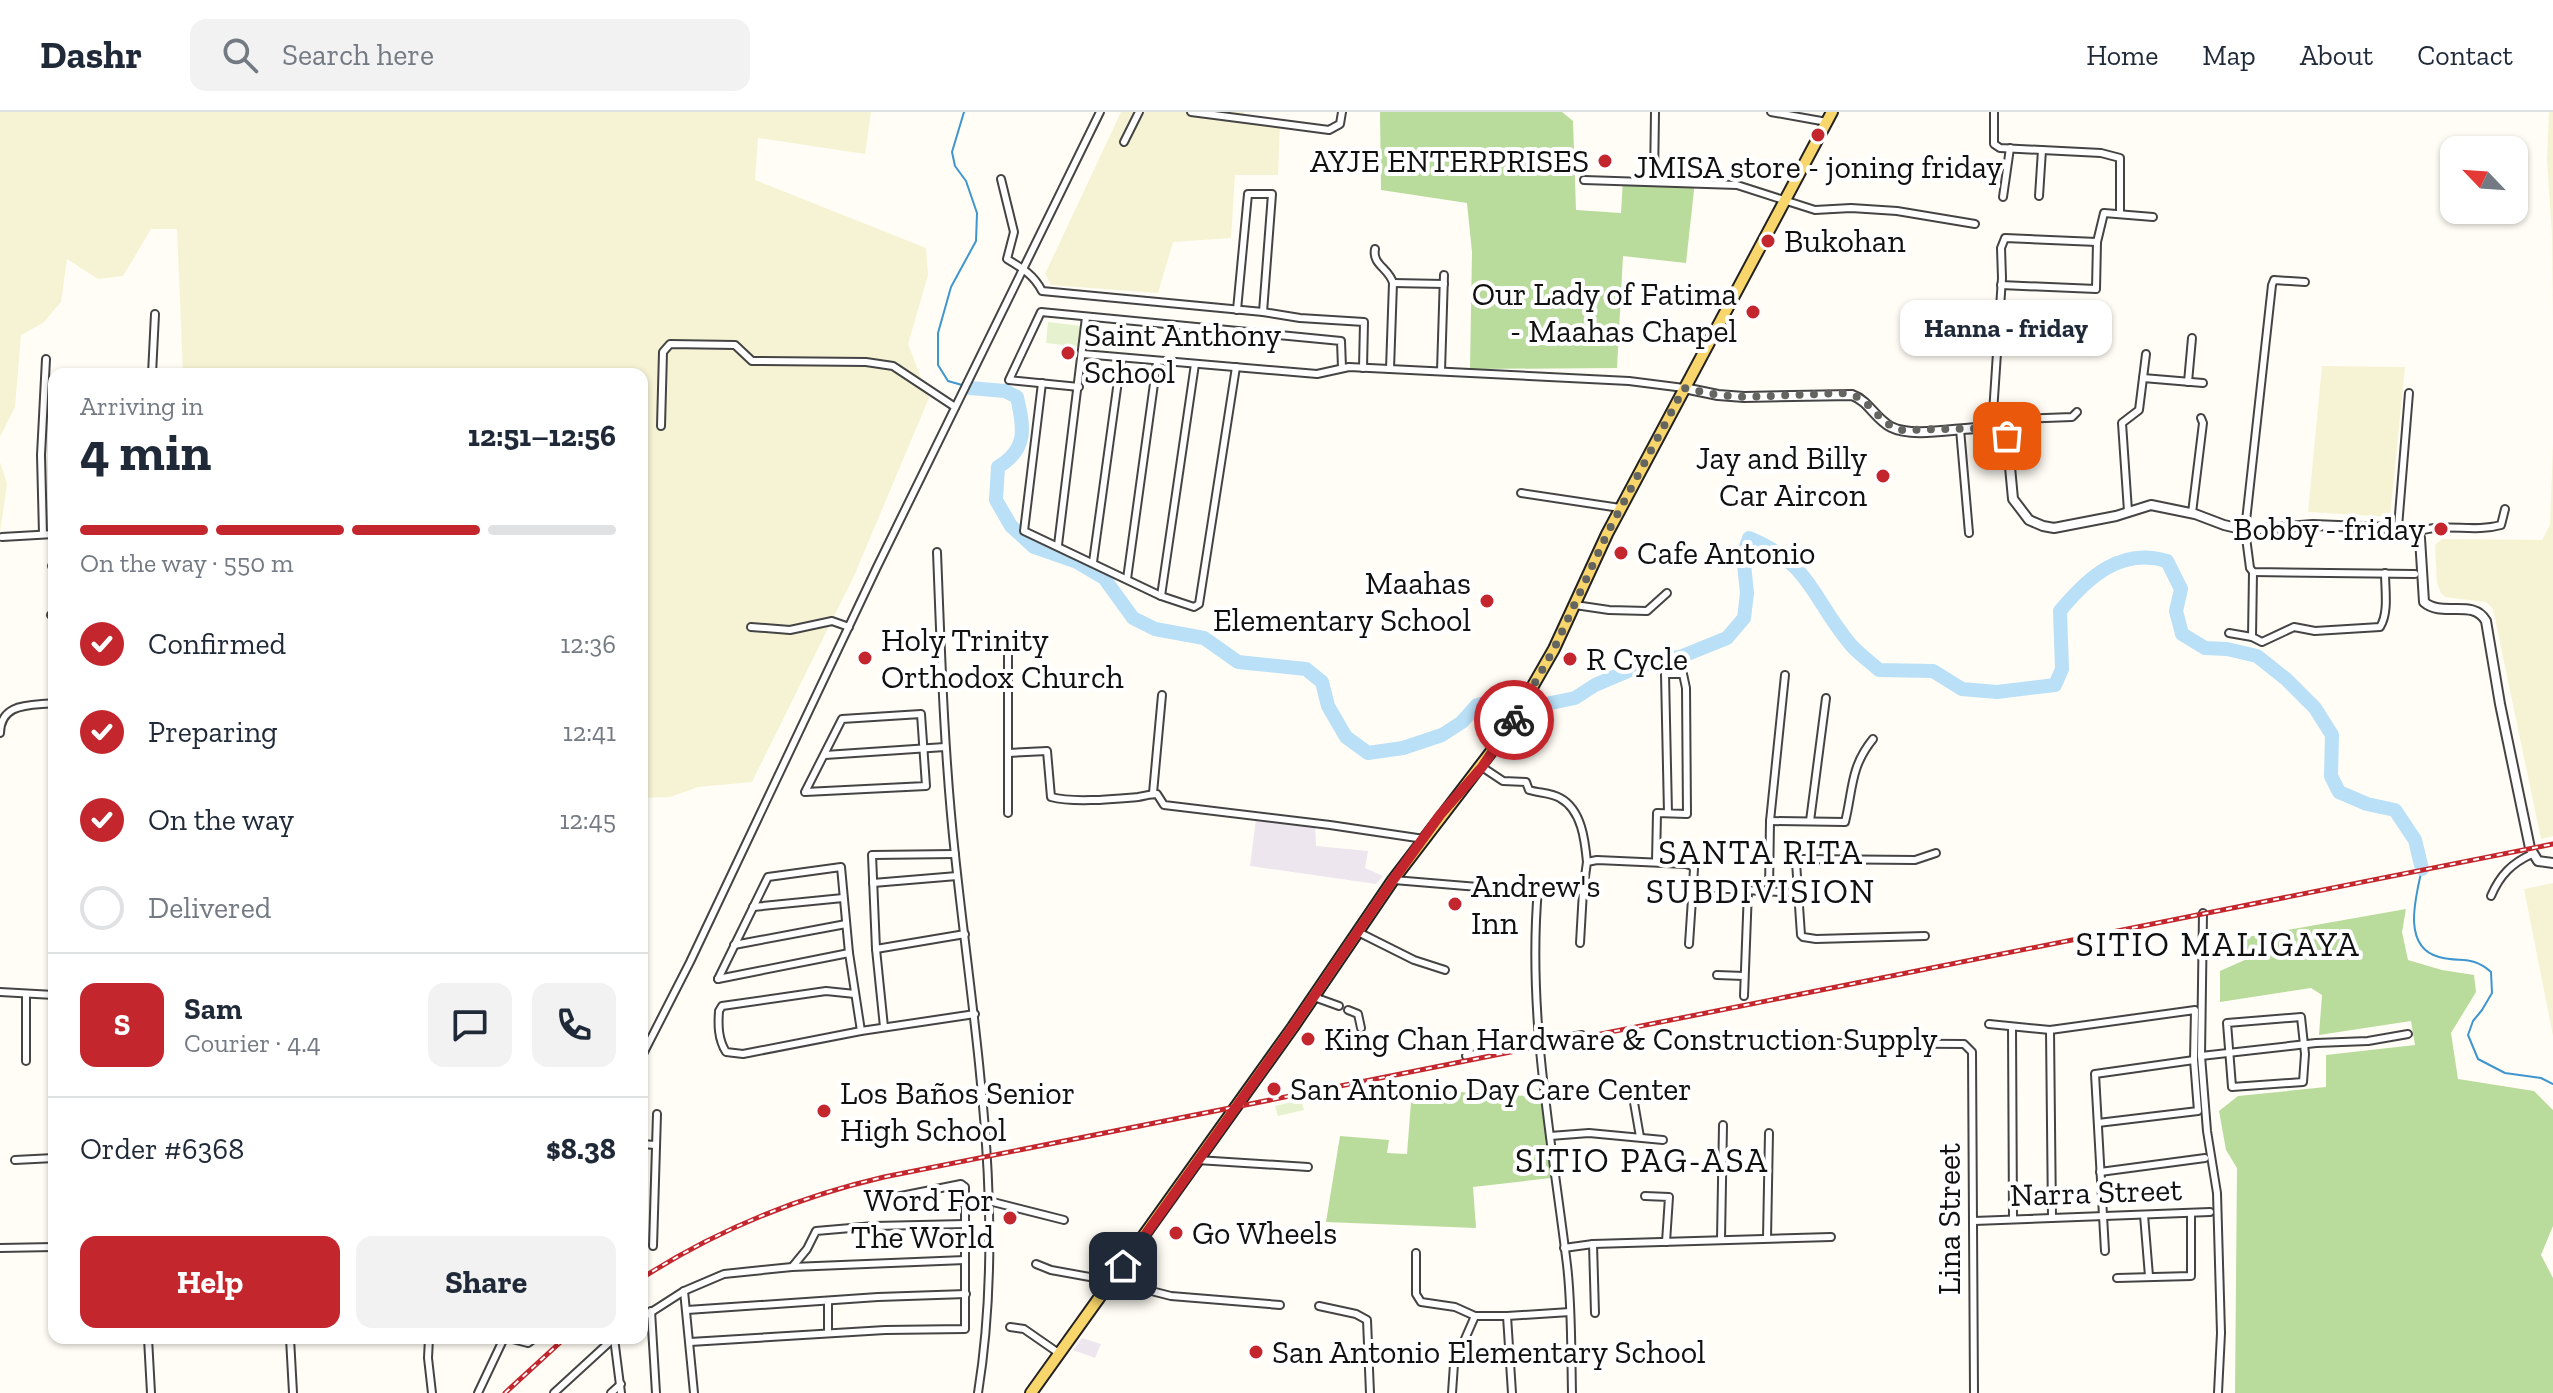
<!DOCTYPE html>
<html lang="en">
<head>
<meta charset="utf-8">
<style>
	body { margin:0; font-family:"Zilla Slab",serif; background:#f2f2f3; color:#1f2937; height:100vh; display:flex; flex-direction:column; font-size:30px; white-space:nowrap }
	* { box-sizing:border-box; margin:0 }
	p { font-size:26px; color:#747a83 }
	.icon { flex:none; width:44px; height:44px; fill:none; stroke:currentColor; stroke-width:2; stroke-linecap:round; stroke-linejoin:round }
	.map { position:relative; flex:1; overflow:hidden }
	.panel { position:absolute; left:48px; top:256px; width:600px; height:976px; display:flex; flex-direction:column; background:#fff; border-radius:16px; box-shadow:0 2px 6px #0004 }
	.panel>* { flex:none }
	.needle { width:52px; rotate:295deg }
	.buttons { position:absolute; left:2440px; top:24px; display:grid; gap:16px }
	.buttons a { display:grid; place-items:center; width:88px; height:88px; border-radius:16px; background:#fff; box-shadow:0 2px 6px #0004; font-size:40px }
	.pin { position:absolute; display:grid; place-items:center; width:68px; height:68px; color:#fff; margin:-34px; border-radius:16px; box-shadow:0 4px 12px #0006 }
	.courier { position:absolute; display:grid; place-items:center; width:80px; height:80px; margin:-40px; border:6px solid #c4262e; border-radius:50%; background:#fff; color:#222; box-shadow:0 2px 10px #0007 }
	.bubble { position:absolute; height:56px; border-radius:16px; background:#fff; box-shadow:0 2px 6px #0004; font-size:26px; font-weight:700; line-height:56px; text-align:center }
	.head em { font-style:normal; font-weight:700 }
	.head div { display:flex; flex-direction:column-reverse }
	.head { display:flex; align-items:center; justify-content:space-between; height:136px; padding:0 32px }
	h1 { font-size:52px; font-weight:700; line-height:60px }
	.bar { display:grid; grid-template-columns:repeat(4,1fr); gap:12px 8px; align-content:center; height:96px; padding:0 32px }
	.bar i { height:10px; border-radius:6px; background:#e0e1e3 }
	.bar .current { background:#c4262e }
	.bar p { grid-column:span 4 }
	.line { display:flex; align-items:center; gap:20px; padding:0 32px; border-top:2px solid #e0e1e3 }
	.line div { flex:1 }
	.round { display:grid; place-items:center; flex:none; width:84px; height:84px; border-radius:16px; background:#f2f2f3 }
	ol { padding:0 32px; list-style:none }
	li { display:flex; align-items:center; gap:24px; height:88px }
	li p { margin-inline-start:auto }
	li .icon { padding:8px; border-radius:50%; background:#c4262e; color:#fff; stroke-width:4 }
	li:last-child { color:#747a83 }
	li i { width:44px; height:44px; border:4px solid #e0e1e3; border-radius:50% }
	.cta { display:flex; gap:16px; margin-top:auto; padding:16px 32px }
	.cta a { flex:1; height:92px; border-radius:16px; background:#c4262e; color:#fff; font-size:32px; font-weight:700; line-height:92px; text-align:center }
	.cta a+a { background:#f2f2f3; color:#1f2937 }
	header { display:flex; align-items:center; gap:48px; box-sizing:border-box; height:112px; padding:0 40px; background:#fff; border-bottom:2px solid #e0e1e3 }
	header strong { font-size:38px }
	nav { display:flex; gap:44px; margin-inline-start:auto; font-size:28px }
	.search { width:560px; height:72px; background:#f2f2f3; display:flex; align-items:center; gap:20px; box-sizing:border-box; padding:0 28px; border-radius:16px; color:#747a83; font-size:30px }
	.map>svg:first-child { display:block }
	.industrial { fill:#eee6ef }
	.farmland { fill:#f6f3d4 }
	.forest { fill:#b9dc9c }
	.pitch { fill:#e6f2cf }
	.lines { fill:none; stroke-linecap:round; stroke-linejoin:round }
	.stream { stroke:#3f96cf; stroke-width:2 }
	.river { stroke:#b9e0f7; stroke-width:14 }
	.minor-casing { stroke:#444; stroke-width:10 }
	.tertiary-casing { stroke:#444; stroke-width:12 }
	.primary-casing { stroke:#222; stroke-width:14 }
	.minor { stroke:#fff; stroke-width:6 }
	.tertiary { stroke:#fff; stroke-width:8 }
	.primary { stroke:#f9d66b; stroke-width:10 }
	.rail-casing { stroke:#c4262e; stroke-width:5 }
	.rail { stroke:#fff; stroke-width:2; stroke-dasharray:6; stroke-linecap:butt }
	.done { stroke:#646461; stroke-width:8; stroke-dasharray:0 14.4 }
	.route { stroke:#c4262e; stroke-width:10 }
	.poi-dot { fill:#c4262e; stroke:#fff; stroke-width:3 }
	.labels { text-anchor:middle; dominant-baseline:central; stroke-width:8; stroke-linejoin:round; paint-order:stroke }
	.poi-label { font-size:32px; fill:#111; stroke:#fff; text-anchor:start }
	.street-label { font-size:32px; fill:#111; stroke:#fff }
	.neighbourhood-label { font-size:34px; letter-spacing:2px; fill:#111; stroke:#fff }
</style>
</head>
<body>
<header>
<strong>Dashr</strong>
<div class="search"><svg class="icon" aria-label="search" viewBox="0 0 24 24"><circle cx="10" cy="10" r="6"/><path d="M15 15l6 6"/></svg>Search here</div>
<nav><a>Home</a><a>Map</a><a>About</a><a>Contact</a></nav>
</header>
<div class="map">
<svg width="2553" height="1281" viewBox="0 0 2553 1281">
	<rect width="100%" height="100%" fill="#fffdf5"/>
	<g class="industrial">
		<polygon points="1256,706 1315,713 1316,734 1368,739 1365,756 1383,764 1376,772 1250,754"/>
		<polygon points="1082,1226 1101,1232 1095,1246 1073,1238"/>
	</g>
	<g class="farmland">
		<polygon points="0,0 871,0 865,42 758,26 755,68 926,136 928,163 908,232 929,286 854,464 752,670 698,675 670,685 642,686 642,262 183,262 177,117 151,117 123,164 98,167 67,147 61,190 43,211 21,223 15,295 0,325"/>
		<polygon points="1121,0 1244,0 1243,9 1280,10 1278,63 1235,63 1231,126 1173,130 1158,181 1051,173 1045,162"/>
		<polygon points="2549,0 2553,0 2553,209 2552,125 2547,47"/>
		<polygon points="2322,254 2405,255 2390,405 2308,400"/>
		<polygon points="2553,332 2553,724 2541,727 2493,497 2486,490 2445,485 2441,481 2437,471 2435,433 2442,427 2542,428 2550,413"/>
		<polygon points="0,350 7,372 0,421"/>
		<polygon points="2553,771 2553,924 2524,777"/>
	</g>
	<g class="forest">
		<polygon points="1380,0 1562,0 1573,9 1576,98 1621,101 1623,67 1695,69 1686,151 1623,144 1617,256 1470,257 1472,140 1467,91 1381,78"/>
		<polygon points="2406,797 2402,820 2408,848 2442,858 2474,863 2476,880 2451,921 2458,967 2534,979 2553,998 2553,1114 2541,1143 2553,1166 2553,1281 2235,1281 2237,1056 2226,1038 2219,999 2238,984 2326,975 2326,943 2415,933 2411,909 2319,923 2322,883 2311,876 2220,890 2220,859 2247,847 2247,825"/>
		<polygon points="1412,977 1543,985 1551,1066 1473,1075 1476,1116 1326,1110 1340,1024 1389,1028 1387,1041 1407,1042"/>
	</g>
	<g class="pitch">
		<polygon points="1048,210 1082,214 1080,235 1046,231"/>
		<polygon points="1301,988 1304,998 1278,1004 1275,994"/>
	</g>
	<g class="lines">
		<g class="stream">
			<polyline points="962,273 948,269 938,253 938,221 951,175 976,129 977,101 966,69 955,54 952,40 964,0"/>
			<path d="M2422,757c-6,27 -21,78 17,88 22,6 33,-2 52,15l1,21 -10,17 -9,11 -5,14 10,24 27,14 36,5 12,6"/>
		</g>
		<path class="river" d="M970,276l35,3 12,6c7,31 11,52 -19,70l-2,33 15,26 23,21 43,15 27,16 29,40 22,11 49,9 34,24 68,7 16,13 6,24 18,31 22,16 35,-5 39,-13 20,-13 15,-17 17,-4 47,4 34,-7 20,-13 40,-17 23,-8 22,-3 47,-19 17,-20 3,-25 -4,-38 6,-17c63,26 63,61 102,107 8,9 19,17 28,25l54,1 29,18 35,3 58,-7 7,-16 -2,-58c28,-34 61,-64 107,-50l14,28 -5,22 6,23 23,14 22,1 30,7 29,23 29,29 17,27 -1,41 8,16 28,12 28,6 20,30 7,29"/>
		<g class="minor-casing">
			<g id="minor">
				<polyline points="1191,0 1329,18 1340,12 1342,0"/>
				<polyline points="1771,0 1827,10"/>
				<polyline points="1994,0 1994,32 2000,36 2101,41 2120,46 2120,101"/>
				<polyline points="1124,30 1139,0"/>
				<path d="M1001,67l13,53 -7,27c15,9 27,16 35,32l221,21 37,6 64,4 -1,46"/>
				<polyline points="1584,68 1737,73 1815,98 1851,96 1897,99 1975,112"/>
				<polyline points="1654,69 1655,0"/>
				<polyline points="2039,84 2042,38"/>
				<polyline points="2003,85 2010,36"/>
				<path d="M1375,137c-3,16 14,19 18,34l-3,86"/>
				<polyline points="2305,170 2274,168 2272,173 2245,418 2250,456 2253,460 2415,462"/>
				<polyline points="1393,171 1444,172"/>
				<polyline points="2001,173 2096,177 2097,130 2104,101 2153,105"/>
				<polyline points="1237,198 1248,82 1272,82 1263,200"/>
				<polyline points="1083,242 1317,262 1349,255 1629,269 1684,276"/>
				<polyline points="1441,259 1444,163"/>
				<polyline points="152,262 155,202"/>
				<polyline points="2143,266 2203,271"/>
				<polyline points="2188,270 2192,226"/>
				<polyline points="1042,271 1024,419 1161,484 1194,495 1199,492 1236,255"/>
				<polyline points="1079,275 1009,268 1041,200 1341,229 1342,256"/>
				<polyline points="2006,312 2022,307 2072,305 2077,300"/>
				<polyline points="661,314 663,240 670,232 735,233 752,249 866,250 893,254 955,295"/>
				<polyline points="1992,316 2002,166 2001,136 2005,126 2097,130"/>
				<polyline points="1960,317 1969,421"/>
				<polyline points="1521,381 1620,396"/>
				<polyline points="2128,399 2122,311 2139,298 2146,242"/>
				<polyline points="2192,401 2203,311 2201,306"/>
				<polyline points="2398,415 2409,281"/>
				<path d="M2417,420c27,-10 56,1 84,-7l4,-16"/>
				<polyline points="43,422 41,343 46,247"/>
				<polyline points="2,425 54,422"/>
				<polyline points="1058,433 1086,205"/>
				<path d="M937,440c4,101 7,202 18,303 19,179 52,358 23,538"/>
				<polyline points="1093,450 1121,247"/>
				<polyline points="52,454 54,454"/>
				<polyline points="1127,467 1157,250"/>
				<polyline points="1161,484 1195,252"/>
				<polyline points="1575,493 1609,498 1647,499 1667,481"/>
				<polyline points="51,503 54,504"/>
				<polyline points="751,515 790,518 832,509 849,515"/>
				<path d="M2229,521l23,4 10,5 32,-15 21,4 65,-4c9,-14 5,-37 5,-54"/>
				<polyline points="2252,525 2253,460"/>
				<path d="M1008,537v104l39,-2 4,46c22,6 63,2 87,0 7,-1 12,-3 19,-3l7,11 166,20 94,14"/>
				<polygon points="921,602 926,674 805,680 842,607"/>
				<path d="M0,621c1,-31 30,-27 54,-30"/>
				<polyline points="825,643 945,635"/>
				<path d="M1482,655l21,14 23,1 3,8c10,3 23,3 31,8 22,12 25,43 27,64"/>
				<polyline points="1153,681 1162,583"/>
				<polyline points="1008,701 1008,641"/>
				<path d="M1770,709l75,1c8,-32 5,-55 28,-83"/>
				<polyline points="1810,709 1826,586"/>
				<polyline points="54,737 54,754"/>
				<polyline points="1656,750 1657,701 1687,702 1686,576 1683,562 1665,562 1668,701"/>
				<polyline points="1394,768 1490,776 1583,779 1587,750 1597,748 1686,752 1692,754 1694,757 1689,832"/>
				<polyline points="873,771 957,764"/>
				<polyline points="1693,775 1797,781"/>
				<path d="M1538,777c-11,126 14,252 29,376 5,42 4,86 5,128"/>
				<polyline points="1769,778 1770,709 1785,563"/>
				<path d="M2491,784c9,-21 21,-33 41,-42"/>
				<polyline points="753,795 843,786"/>
				<polyline points="2203,801 2201,944 2207,1019 2217,1081 2221,1221 2218,1281"/>
				<polyline points="1358,820 1414,848 1445,858"/>
				<polyline points="1925,824 1816,827 1803,825 1801,823 1796,750 1801,747 1915,748 1936,741"/>
				<polyline points="1580,831 1583,779"/>
				<polyline points="734,833 846,812"/>
				<polyline points="876,837 965,822"/>
				<polyline points="1717,863 1744,864"/>
				<polyline points="718,867 768,765 841,755 849,841 861,919"/>
				<polyline points="718,867 849,841"/>
				<polyline points="0,880 54,883"/>
				<polyline points="26,882 26,949"/>
				<path d="M855,882l-29,-3 -104,15 -3,5c-1,14 -1,28 7,41l17,2 118,-23 114,-17"/>
				<polyline points="1744,884 1748,778"/>
				<polyline points="1314,885 1339,894"/>
				<polyline points="1348,898 1358,902 1361,916"/>
				<polygon points="2301,905 2305,942 2303,970 2232,975 2227,911"/>
				<polyline points="1989,912 2050,918 2195,898 2194,948 2198,999 2098,1011"/>
				<polyline points="884,915 876,837 872,743 955,742"/>
				<polyline points="2012,916 2013,1107"/>
				<polyline points="2050,918 2052,1106"/>
				<polyline points="1812,931 1964,932 1972,940 1974,1281"/>
				<polyline points="642,944 690,850 877,455 1100,0"/>
				<polyline points="1466,944 1582,923"/>
				<polyline points="2201,944 2316,931 2368,929 2408,922"/>
				<polyline points="1632,979 1640,1025"/>
				<polyline points="1550,1024 1589,1021 1663,1028"/>
				<polyline points="642,1032 655,1033"/>
				<polyline points="15,1048 54,1046"/>
				<polyline points="1197,1048 1308,1055"/>
				<polyline points="2100,1060 2205,1046"/>
				<polyline points="1645,1084 1669,1085 1666,1130"/>
				<polyline points="989,1089 1064,1108"/>
				<polyline points="2144,1103 2149,1164"/>
				<polyline points="1974,1109 2210,1100"/>
				<polyline points="1767,1126 1769,1021"/>
				<polyline points="1721,1127 1723,1013"/>
				<polyline points="1593,1132 1595,1201"/>
				<polyline points="653,1134 657,1002"/>
				<polyline points="0,1136 54,1135"/>
				<polyline points="1564,1136 1593,1132 1831,1125"/>
				<polyline points="2105,1139 2095,962 2194,948"/>
				<polyline points="1416,1141 1416,1182 1421,1190 1455,1195 1475,1204"/>
				<polyline points="1036,1152 1051,1158 1112,1169 1171,1184 1280,1193"/>
				<polyline points="793,1154 807,1137 816,1119 874,1114 966,1112"/>
				<polyline points="2117,1166 2191,1164 2191,1101"/>
				<polyline points="684,1179 694,1281"/>
				<polyline points="828,1189 828,1221"/>
				<polyline points="1319,1194 1356,1202 1367,1208 1370,1281"/>
				<polyline points="687,1198 878,1185 966,1182"/>
				<polyline points="651,1199 656,1281"/>
				<polyline points="1507,1204 1570,1200"/>
				<polyline points="642,1206 684,1179 724,1162 792,1155 965,1148"/>
				<polyline points="1010,1215 1024,1217 1060,1242"/>
				<polyline points="148,1226 151,1281"/>
				<polyline points="290,1226 293,1281"/>
				<polyline points="429,1226 428,1246 432,1281"/>
				<polyline points="509,1226 528,1231 535,1226"/>
				<polyline points="614,1226 621,1281"/>
				<polyline points="690,1230 885,1218 965,1217 965,1075 961,1072 881,1088"/>
				<polyline points="478,1281 504,1226"/>
				<polyline points="554,1281 614,1226"/>
				<polyline points="611,1281 621,1272"/>
				<polyline points="1452,1281 1454,1252 1475,1204 1507,1204 1512,1281"/>
			</g>
		</g>
		<g class="tertiary-casing">
			<path id="tertiary" d="M1684,276l34,7 26,2 108,-2c17,6 23,24 39,32 23,12 74,-1 101,1l14,-4 7,75 16,21 14,6 11,2 62,-12 35,-11 44,9 29,11 21,5 68,-5 100,4 7,9 4,64c18,16 49,-4 62,19l14,83 30,144 8,13 15,2"/>
		</g>
		<g class="primary-casing">
			<polyline id="primary" points="1031,1281 1293,915 1393,768 1507,619 1554,537 1607,422 1832,0"/>
		</g>
		<use href="#minor" class="minor"/>
		<use href="#tertiary" class="tertiary"/>
		<use href="#primary" class="primary"/>
		<g class="rail-casing">
			<g id="rail">
				<path d="M642,1166c75,-48 156,-81 242,-101l1669,-333"/>
				<polyline points="505,1281 565,1226"/>
			</g>
		</g>
		<use href="#rail" class="rail"/>
	</g>
	<g class="lines">
		<polyline class="done" points="1514,608 1554,537 1607,422 1684,276 1718,283 1744,285 1842,281 1861,286 1886,311 1900,318 1992,316 2006,312 2007,324"/>
		<polyline class="route" points="1123,1154 1293,915 1393,768 1440,703 1482,655 1514,608"/>
	</g>
	<g class="poi-dot">
		<circle cx="1818" cy="23" r="8"/>
		<circle cx="1605" cy="49" r="8"/>
		<circle cx="1768" cy="129" r="8"/>
		<circle cx="1753" cy="200" r="8"/>
		<circle cx="1068" cy="241" r="8"/>
		<circle cx="1883" cy="364" r="8"/>
		<circle cx="2441" cy="417" r="8"/>
		<circle cx="1621" cy="441" r="8"/>
		<circle cx="1487" cy="489" r="8"/>
		<circle cx="865" cy="546" r="8"/>
		<circle cx="1570" cy="547" r="8"/>
		<circle cx="1455" cy="792" r="8"/>
		<circle cx="1308" cy="927" r="8"/>
		<circle cx="1274" cy="977" r="8"/>
		<circle cx="824" cy="999" r="8"/>
		<circle cx="1010" cy="1106" r="8"/>
		<circle cx="1176" cy="1121" r="8"/>
		<circle cx="1256" cy="1240" r="8"/>
	</g>
	<g class="labels">
		<g class="poi-label">
			<text x="1589" y="49" text-anchor="end">AYJE ENTERPRISES</text>
			<text x="1818" y="55" text-anchor="middle">JMISA store - joning friday</text>
			<text x="1784" y="129">Bukohan</text>
			<text x="1737" y="182" text-anchor="end">Our Lady of Fatima<tspan x="1737" dy="37">- Maahas Chapel</tspan></text>
			<text x="1084" y="223">Saint Anthony<tspan x="1084" dy="37">School</tspan></text>
			<text x="1867" y="346" text-anchor="end">Jay and Billy<tspan x="1867" dy="37">Car Aircon</tspan></text>
			<text x="2425" y="417" text-anchor="end">Bobby - friday</text>
			<text x="1637" y="441">Cafe Antonio</text>
			<text x="1471" y="471" text-anchor="end">Maahas<tspan x="1471" dy="37">Elementary School</tspan></text>
			<text x="881" y="528">Holy Trinity<tspan x="881" dy="37">Orthodox Church</tspan></text>
			<text x="1586" y="547">R Cycle</text>
			<text x="1471" y="774">Andrew's<tspan x="1471" dy="37">Inn</tspan></text>
			<text x="1324" y="927">King Chan Hardware &amp; Construction Supply</text>
			<text x="1290" y="977">San Antonio Day Care Center</text>
			<text x="840" y="981">Los Baños Senior<tspan x="840" dy="37">High School</tspan></text>
			<text x="994" y="1088" text-anchor="end">Word For<tspan x="994" dy="37">The World</tspan></text>
			<text x="1192" y="1121">Go Wheels</text>
			<text x="1272" y="1240">San Antonio Elementary School</text>
		</g>
		<g class="street-label">
			<text transform="translate(2096 1080) rotate(-2)">Narra Street</text>
			<text transform="translate(1949 1107) rotate(-90)">Lina Street</text>
		</g>
		<g class="neighbourhood-label">
			<text x="1761" y="740">SANTA RITA<tspan x="1761" dy="39">SUBDIVISION</tspan></text>
			<text x="2218" y="832">SITIO MALIGAYA</text>
			<text x="1642" y="1048">SITIO PAG-ASA</text>
		</g>
	</g>
</svg>
<div class="buttons">
<a><svg class="needle" viewBox="-14 -14 28 28"><path d="M0-13l5 13h-10z" fill="#e53935"/><path d="M0 13l5-13h-10z" fill="#747a83"/></svg></a>
</div>
<div class="pin" style="left:2007px;top:324px;background:#ea580c"><svg class="icon" aria-label="bag" viewBox="0 0 24 24"><path d="M5 8h14l-1 12H6zM9 8a3 3 0 0 1 6 0"/></svg></div>
<div class="pin" style="left:1123px;top:1154px;background:#1f2937"><svg class="icon" aria-label="home" viewBox="0 0 24 24"><path d="M3 11l9-7 9 7M6 9v11h12V9"/></svg></div>
<div class="courier" style="left:1514px;top:608px"><svg class="icon" aria-label="bike" viewBox="0 0 24 24"><circle cx="6" cy="16" r="4"/><circle cx="18" cy="16" r="4"/><path d="M6 16l4-8h5l3 8M10 8l3 8H6M13 5h3"/></svg></div>
<div class="bubble" style="left:1900px;top:188px;width:212px">Hanna - friday</div>
<section class="panel">
<div class="head"><div><h1>4 min</h1><p>Arriving in</p></div><em>12:51–12:56</em></div>
<div class="bar"><i class="current"></i><i class="current"></i><i class="current"></i><i></i><p>On the way · 550 m</p></div>
<ol>
<li><svg class="icon" aria-label="check" viewBox="0 0 24 24"><path d="M5 12l5 5 9-10"/></svg>Confirmed<p>12:36</p></li>
<li><svg class="icon" aria-label="check" viewBox="0 0 24 24"><path d="M5 12l5 5 9-10"/></svg>Preparing<p>12:41</p></li>
<li><svg class="icon" aria-label="check" viewBox="0 0 24 24"><path d="M5 12l5 5 9-10"/></svg>On the way<p>12:45</p></li>
<li><i></i>Delivered</li>
</ol>
<div class="line" style="height:144px"><b class="round" style="background:#c4262e;color:#fff">S</b><div><b>Sam</b><p>Courier · 4.4</p></div><a class="round"><svg class="icon" aria-label="chat" viewBox="0 0 24 24"><path d="M4 5h16v11H9l-5 4z"/></svg></a><a class="round"><svg class="icon" aria-label="phone" viewBox="0 0 24 24"><path d="M5 4h4l2 5-3 2q2 4 5 5l2-3 5 2v4C11 20 4 13 5 4z"/></svg></a></div>
<div class="line" style="height:104px"><div>Order #6368</div><b>$8.38</b></div>
<div class="cta"><a>Help</a><a>Share</a></div>
</section>
</div>
</body>
</html>
